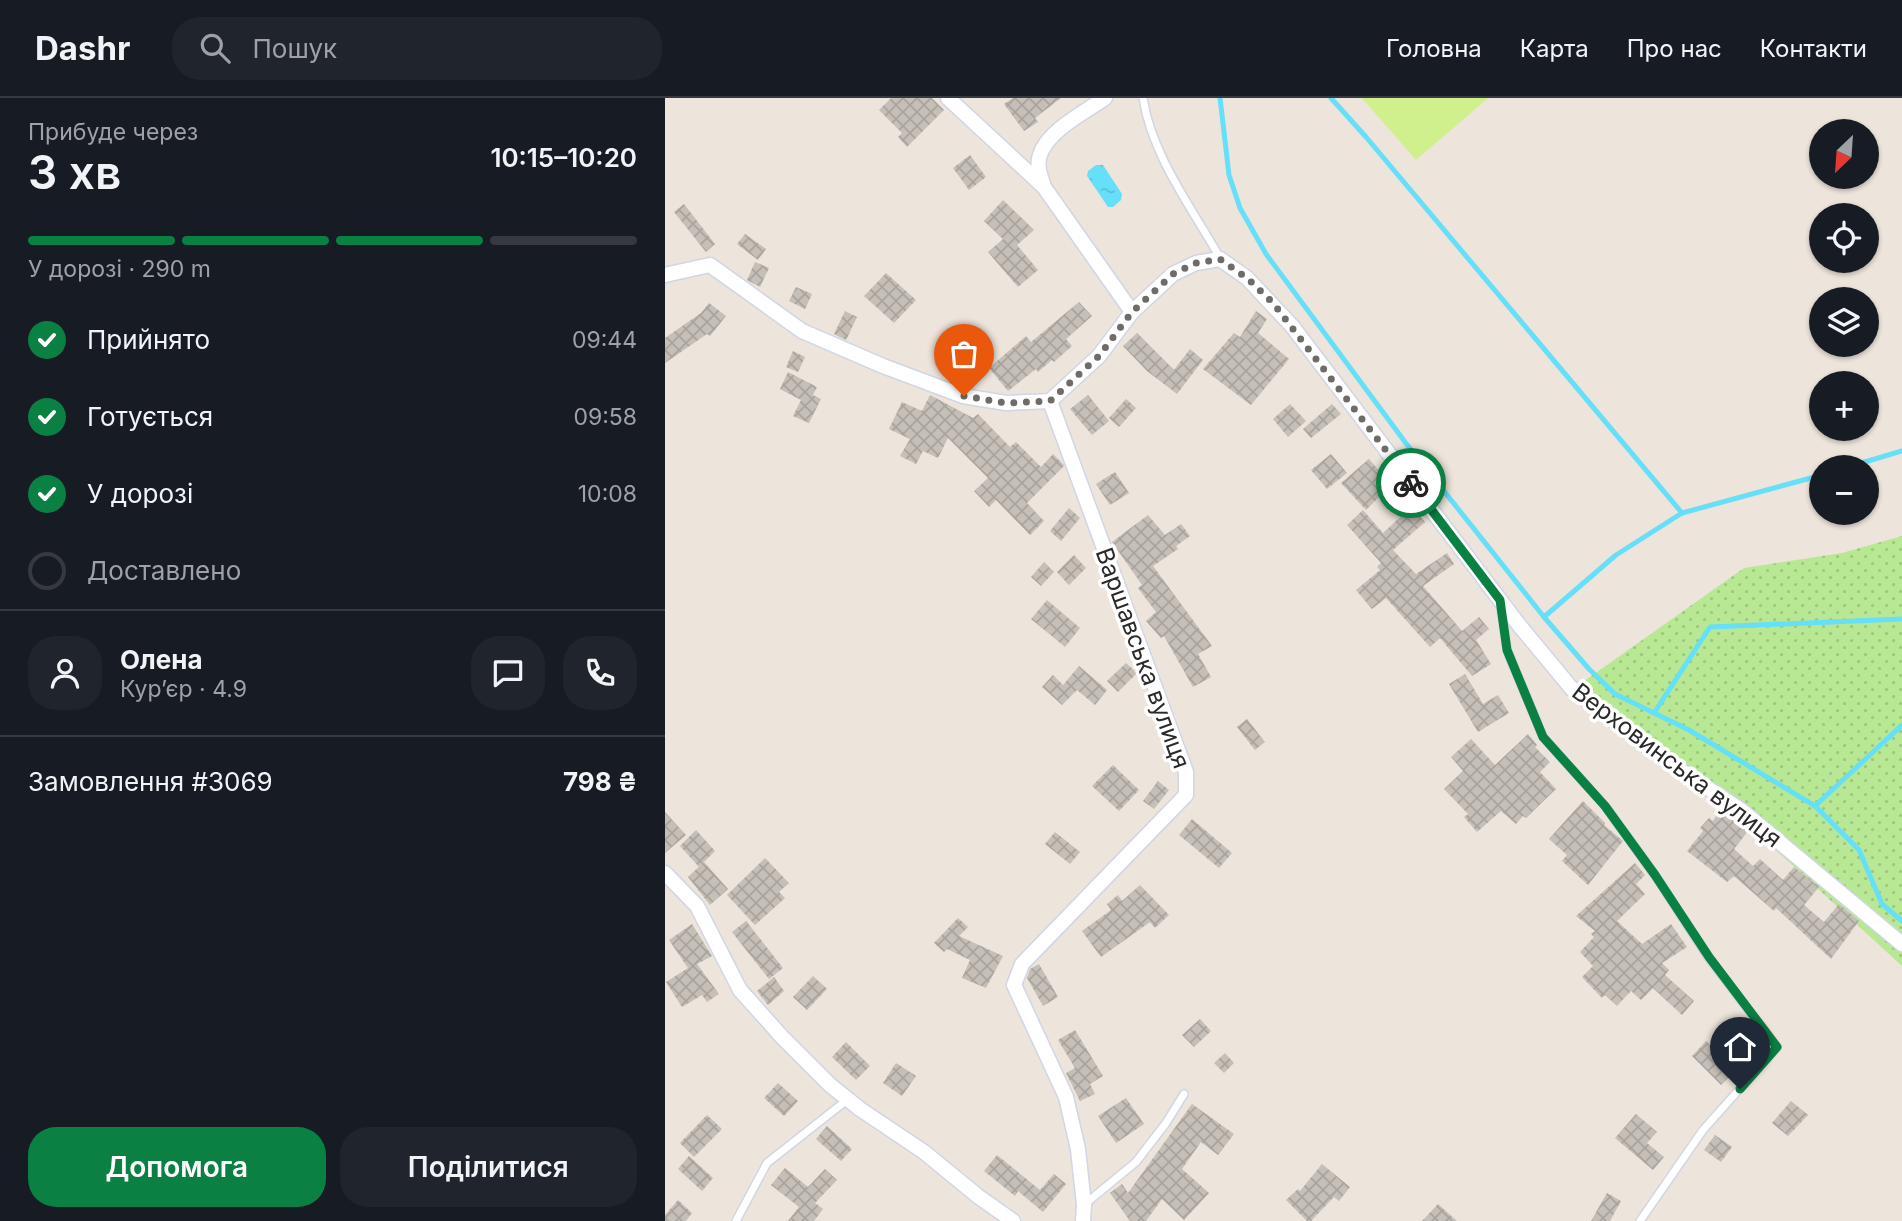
<!DOCTYPE html>
<html lang="uk">
<head>
<meta charset="utf-8">
<style>
	body { margin:0; font-family:Inter,sans-serif; background:#20242c; color:#f1f3f6; height:100vh; display:flex; flex-direction:column; font-size:26px; white-space:nowrap }
	* { box-sizing:border-box; margin:0 }
	p { font-size:23px; color:#9ea1a6 }
	.icon { flex:none; width:38px; height:38px; fill:none; stroke:currentColor; stroke-width:2; stroke-linecap:round; stroke-linejoin:round }
	.map { position:relative; flex:1; overflow:hidden }
	.details { display:flex; flex-direction:column; background:#171b24; width:665px }
	.details>* { flex:none }
	.needle { width:46px; rotate:205deg }
	.fabs { position:absolute; left:1144px; top:21px; display:grid; gap:14px }
	.fabs a { display:grid; place-items:center; width:70px; height:70px; border-radius:50%; background:#171b24; box-shadow:0 2px 5px #0004; font-size:35px }
	.pin { position:absolute; display:grid; place-items:center; width:60px; height:60px; color:#fff; margin:-72px -30px; border-radius:50% 50% 50% 0; rotate:-45deg; box-shadow:0 0 7px #0007 }
	.pin .icon { rotate:45deg }
	.courier { position:absolute; display:grid; place-items:center; width:70px; height:70px; margin:-35px; border:5px solid #0b8043; border-radius:50%; background:#fff; color:#222; box-shadow:0 2px 9px #0007 }
	.head em { font-style:normal; font-weight:600 }
	.head div { display:flex; flex-direction:column-reverse }
	.head { display:flex; align-items:center; justify-content:space-between; height:119px; padding:0 28px }
	h1 { font-size:46px; font-weight:600; line-height:52px }
	.bar { display:grid; grid-template-columns:repeat(4,1fr); gap:10px 7px; align-content:center; height:84px; padding:0 28px }
	.bar i { height:9px; border-radius:5px; background:#363941 }
	.bar .active { background:#0b8043 }
	.bar p { grid-column:span 4 }
	.line { display:flex; align-items:center; gap:18px; padding:0 28px; border-top:2px solid #363941 }
	.line div { flex:1 }
	.round { display:grid; place-items:center; flex:none; width:74px; height:74px; border-radius:28px; background:#20242c }
	ol { padding:0 28px; list-style:none }
	li { display:flex; align-items:center; gap:21px; height:77px }
	li p { margin-inline-start:auto }
	li .icon { padding:7px; border-radius:50%; background:#0b8043; color:#fff; stroke-width:4 }
	li:last-child { color:#9ea1a6 }
	li i { width:38px; height:38px; border:4px solid #363941; border-radius:50% }
	.primary-button { display:flex; gap:14px; margin-top:auto; padding:14px 28px }
	.primary-button a { flex:1; height:80px; border-radius:28px; background:#0b8043; color:#fff; font-size:28px; font-weight:600; line-height:80px; text-align:center }
	.primary-button a+a { background:#20242c; color:#f1f3f6 }
	header { display:flex; align-items:center; gap:42px; box-sizing:border-box; height:98px; padding:0 35px; background:#171b24; border-bottom:2px solid #363941 }
	header strong { font-size:33px }
	nav { display:flex; gap:38px; margin-inline-start:auto; font-size:24px }
	.search { width:490px; height:63px; background:#20242c; display:flex; align-items:center; gap:18px; box-sizing:border-box; padding:0 24px; border-radius:28px; color:#9ea1a6; font-size:26px }
	main { display:flex; flex:1; min-height:0 }
	.map>svg:first-child { display:block }
	.grass { fill:url(#grass-dots) }
	.pitch { fill:#d0f08e }
	.water { fill:url(#water-ripples) }
	.lines { fill:none; stroke-linecap:round; stroke-linejoin:round }
	.stream { stroke:#66dff8; stroke-width:5 }
	.building { fill:url(#building-cross-hatch) }
	.service-casing { stroke:#d0d6e4; stroke-width:10 }
	.minor-casing { stroke:#d0d6e4; stroke-width:17 }
	.service { stroke:#fff; stroke-width:7 }
	.minor { stroke:#fff; stroke-width:14 }
	.done { stroke:#6e6b68; stroke-width:7; stroke-dasharray:0 12.6 }
	.route { stroke:#0b8043; stroke-width:9 }
	.labels { text-anchor:middle; dominant-baseline:central; stroke-width:7; stroke-linejoin:round; paint-order:stroke }
	.street-label { font-size:24px; fill:#2a2a2a; stroke:#fff }
</style>
</head>
<body>
<header>
<strong>Dashr</strong>
<div class="search"><svg class="icon" aria-label="search" viewBox="0 0 24 24"><circle cx="10" cy="10" r="6"/><path d="M15 15l6 6"/></svg>Пошук</div>
<nav><a>Головна</a><a>Карта</a><a>Про нас</a><a>Контакти</a></nav>
</header>
<main>
<section class="details">
<div class="head"><div><h1>3 хв</h1><p>Прибуде через</p></div><em>10:15–10:20</em></div>
<div class="bar"><i class="active"></i><i class="active"></i><i class="active"></i><i></i><p>У дорозі · 290 m</p></div>
<ol>
<li><svg class="icon" aria-label="check" viewBox="0 0 24 24"><path d="M5 12l5 5 9-10"/></svg>Прийнято<p>09:44</p></li>
<li><svg class="icon" aria-label="check" viewBox="0 0 24 24"><path d="M5 12l5 5 9-10"/></svg>Готується<p>09:58</p></li>
<li><svg class="icon" aria-label="check" viewBox="0 0 24 24"><path d="M5 12l5 5 9-10"/></svg>У дорозі<p>10:08</p></li>
<li><i></i>Доставлено</li>
</ol>
<div class="line" style="height:126px"><a class="round"><svg class="icon" aria-label="person" viewBox="0 0 24 24"><circle cx="12" cy="8" r="4"/><path d="M4 21q1-7 8-7t8 7"/></svg></a><div><b>Олена</b><p>Кур’єр · 4.9</p></div><a class="round"><svg class="icon" aria-label="chat" viewBox="0 0 24 24"><path d="M4 5h16v11H9l-5 4z"/></svg></a><a class="round"><svg class="icon" aria-label="phone" viewBox="0 0 24 24"><path d="M5 4h4l2 5-3 2q2 4 5 5l2-3 5 2v4C11 20 4 13 5 4z"/></svg></a></div>
<div class="line" style="height:91px"><div>Замовлення #3069</div><b>798 ₴</b></div>
<div class="primary-button"><a>Допомога</a><a>Поділитися</a></div>
</section>
<div class="map">
<svg width="1237" height="1123" viewBox="0 0 1237 1123">
	<defs>
		<pattern id="grass-dots" width="8" height="8" patternUnits="userSpaceOnUse" patternTransform="scale(1.75)"><rect width="8" height="8" fill="#b8e893"/><path d="M2 2h.1M6 6h.1" fill="none" stroke="#9ec77f" stroke-width="1.8" stroke-linecap="round"/></pattern>
		<pattern id="water-ripples" width="26" height="14" patternUnits="userSpaceOnUse" patternTransform="scale(1.75)"><rect width="26" height="14" fill="#66dff8"/><path d="M2 4q2-2 4 0t4 0M15 11q2-2 4 0t4 0" fill="none" stroke="#59c0d5"/></pattern>
		<pattern id="building-cross-hatch" width="8" height="8" patternUnits="userSpaceOnUse" patternTransform="scale(1.75)"><rect width="8" height="8" fill="#c5bfb7"/><path d="M0 0l8 8M0 8l8-8" fill="none" stroke="#a9a49e"/></pattern>
	</defs>
	<rect width="100%" height="100%" fill="#ede4db"/>
	<polygon class="grass" points="1237,438 1237,868 1100,742 901,596 1079,470 1177,455"/>
	<polygon class="pitch" points="697,0 823,0 751,62"/>
	<polygon class="water" points="431,67 438,67 457,96 456,102 448,109 443,109 422,78 423,73"/>
	<g class="lines">
		<g class="stream">
			<polyline points="555,0 564,77 575,110 601,156 740,344 879,519 924,571 950,596 1024,632 1150,708 1237,627"/>
			<polyline points="666,0 701,39 1017,415"/>
			<polyline points="1183,369 1237,353"/>
			<polyline points="879,519 951,457 1017,415 1157,377"/>
			<polyline points="989,615 1045,529 1237,521"/>
			<polyline points="1150,708 1194,752 1217,806 1237,823"/>
		</g>
	</g>
	<g class="building">
		<polygon points="226,0 267,0 279,12 242,49 233,39 237,35 214,12"/>
		<polygon points="348,0 396,0 370,20 373,24 359,33 339,6"/>
		<polygon points="305,57 321,79 304,92 288,70"/>
		<polygon points="338,102 369,132 352,147 373,172 353,189 323,154 338,141 319,123"/>
		<polygon points="19,106 50,146 41,154 9,114"/>
		<polygon points="80,136 101,151 93,162 72,146"/>
		<polygon points="90,164 104,170 95,189 82,182"/>
		<polygon points="221,175 251,202 229,225 199,198"/>
		<polygon points="131,189 147,196 140,211 124,203"/>
		<polygon points="414,204 427,218 401,241 407,248 389,264 387,262 373,274 371,271 343,293 324,270 361,238 366,244"/>
		<polygon points="44,205 61,218 45,238 42,236 0,265 0,240 36,215"/>
		<polygon points="180,213 192,219 181,242 169,236"/>
		<polygon points="591,213 602,221 593,235 624,261 586,307 538,271 569,235 575,239"/>
		<polygon points="472,235 509,272 525,251 538,262 512,296 482,273 458,248"/>
		<polygon points="277,251 305,263 299,278 270,266"/>
		<polygon points="128,253 140,259 133,274 121,269"/>
		<polygon points="123,274 152,289 148,297 156,301 144,325 128,318 136,302 115,291"/>
		<polygon points="265,297 308,320 313,316 345,349 351,344 376,369 388,356 398,366 399,368 362,405 379,423 365,437 331,402 324,409 309,393 323,380 283,340 273,360 258,353 251,366 235,358 245,341 224,331 237,304 257,313"/>
		<polygon points="423,297 444,323 427,337 405,311"/>
		<polygon points="461,301 471,310 454,329 444,320"/>
		<polygon points="625,306 641,323 623,339 608,321"/>
		<polygon points="667,306 676,316 646,340 638,331"/>
		<polygon points="666,356 682,375 662,391 646,372"/>
		<polygon points="704,361 726,387 701,412 676,385"/>
		<polygon points="450,374 464,395 445,407 431,386"/>
		<polygon points="746,409 760,424 728,452 751,476 782,455 789,466 758,488 797,533 814,519 824,531 811,542 826,566 807,578 775,540 765,549 721,500 707,511 691,492 715,472 712,469 716,465 682,427 698,412 718,435"/>
		<polygon points="404,410 415,420 396,443 385,433"/>
		<polygon points="483,417 500,437 516,426 525,438 511,448 513,451 488,468 547,548 533,556 546,579 528,589 499,538 496,540 481,523 491,514 473,490 477,487 447,444"/>
		<polygon points="409,457 421,470 404,487 392,474"/>
		<polygon points="379,464 389,474 376,488 366,479"/>
		<polygon points="382,502 415,530 400,549 366,521"/>
		<polygon points="461,565 472,575 453,594 442,583"/>
		<polygon points="414,568 442,592 430,607 412,592 397,607 377,589 388,577 398,587"/>
		<polygon points="800,576 818,606 833,597 844,615 813,634 784,586"/>
		<polygon points="582,621 600,644 590,652 572,629"/>
		<polygon points="863,636 872,647 870,649 885,664 875,674 891,691 861,720 858,718 851,726 836,713 812,734 799,719 803,716 779,691 798,673 786,659 806,641 830,667"/>
		<polygon points="448,667 474,692 454,713 427,688"/>
		<polygon points="493,683 504,692 489,711 478,703"/>
		<polygon points="918,703 940,725 939,727 958,743 923,787 897,763 902,757 884,741"/>
		<polygon points="1056,710 1084,732 1069,751 1088,768 1095,761 1118,782 1129,769 1154,789 1139,807 1159,824 1174,806 1194,823 1166,861 1111,810 1109,813 1069,778 1062,784 1022,753 1038,733 1035,730 1044,720 1048,723"/>
		<polygon points="0,714 21,737 0,755"/>
		<polygon points="527,721 567,755 554,770 514,737"/>
		<polygon points="31,732 50,753 34,769 15,748"/>
		<polygon points="390,734 415,754 405,766 380,746"/>
		<polygon points="100,760 124,785 114,794 120,800 90,827 62,797"/>
		<polygon points="39,764 63,791 45,807 23,779"/>
		<polygon points="970,765 980,777 971,786 980,796 952,823 977,846 1006,826 1022,849 997,865 1004,872 1000,877 1029,903 1017,917 988,890 976,902 966,893 952,908 940,897 937,900 917,879 928,868 915,854 929,839 926,836 930,833 911,818"/>
		<polygon points="475,787 504,817 490,830 485,824 436,859 417,833 446,812 442,806 453,797 457,803"/>
		<polygon points="293,820 303,829 294,838 338,858 321,890 297,880 305,862 282,851 279,854 269,845"/>
		<polygon points="81,823 118,870 104,881 67,834"/>
		<polygon points="27,826 47,858 32,866 54,896 42,904 37,897 17,909 1,884 23,870 4,842"/>
		<polygon points="374,866 393,899 378,908 362,880 365,871"/>
		<polygon points="148,878 162,891 142,912 128,899"/>
		<polygon points="109,879 119,893 103,907 92,893"/>
		<polygon points="535,921 546,933 529,949 517,937"/>
		<polygon points="410,932 438,978 425,986 430,996 415,1003 401,975 410,970 393,942"/>
		<polygon points="1092,939 1102,949 1080,974 1069,965"/>
		<polygon points="1041,943 1070,973 1056,987 1027,958"/>
		<polygon points="181,944 205,968 191,982 167,959"/>
		<polygon points="560,955 569,965 559,975 549,965"/>
		<polygon points="231,965 251,978 237,998 218,985"/>
		<polygon points="113,985 133,1003 119,1018 99,1000"/>
		<polygon points="461,1000 479,1026 451,1045 433,1018"/>
		<polygon points="1126,1003 1143,1017 1123,1038 1107,1025"/>
		<polygon points="527,1006 569,1036 553,1057 536,1044 517,1071 544,1095 519,1122 497,1101 481,1123 465,1123 445,1095 457,1086 463,1095"/>
		<polygon points="971,1016 992,1034 982,1045 999,1059 988,1072 950,1040"/>
		<polygon points="42,1017 57,1031 29,1059 15,1045"/>
		<polygon points="162,1028 187,1051 176,1063 151,1041"/>
		<polygon points="1050,1037 1067,1049 1056,1064 1039,1052"/>
		<polygon points="332,1057 375,1092 389,1076 401,1086 378,1114 353,1093 350,1098 319,1073"/>
		<polygon points="24,1058 48,1080 37,1093 13,1071"/>
		<polygon points="657,1066 685,1089 674,1103 669,1099 646,1123 642,1123 621,1102 633,1091 635,1093"/>
		<polygon points="120,1070 143,1089 160,1071 172,1082 150,1105 158,1111 149,1123 123,1123 134,1109 106,1087"/>
		<polygon points="942,1095 956,1103 945,1123 926,1123"/>
		<polygon points="13,1102 27,1115 21,1123 0,1123 0,1117"/>
		<polygon points="773,1106 792,1123 757,1123"/>
	</g>
	<g class="lines">
		<g class="service-casing">
			<g id="service">
				<path d="M478,0c9,58 49,110 77,160"/>
				<polyline points="836,510 842,552 878,639 940,708 990,777 1043,859 1112,949 1038,1032 975,1123"/>
				<polyline points="420,1106 471,1064 501,1025 519,996"/>
				<polyline points="71,1123 102,1065 182,1002"/>
			</g>
		</g>
		<g class="minor-casing">
			<g id="minor">
				<polyline points="283,0 378,88"/>
				<path d="M440,0c-20,14 -58,33 -65,57 -4,11 1,22 4,32l88,125"/>
				<polyline points="0,177 45,167 137,233 218,268 298,298 341,305 385,303 434,258 467,214 508,176 531,165 555,161 582,180 627,228 854,527 907,591 1000,662 1076,712 1237,846"/>
				<polyline points="385,303 521,674 521,697 357,866 349,887 401,999 413,1051 419,1107 418,1123"/>
				<polyline points="0,775 32,808 75,892 117,939 165,987 195,1011 259,1054 314,1099 348,1123"/>
			</g>
		</g>
		<use href="#service" class="service"/>
		<use href="#minor" class="minor"/>
	</g>
	<g class="lines">
		<polyline class="done" points="299,298 341,305 385,303 434,258 467,214 508,176 531,165 555,161 582,180 608,205 746,385"/>
		<polyline class="route" points="746,385 835,502 842,552 878,639 940,708 990,777 1044,859 1112,949 1075,991"/>
	</g>
	<g class="labels">
		<g class="street-label">
			<text transform="translate(478 560) rotate(70)">Варшавська вулиця</text>
			<text transform="translate(1012 667) rotate(37)">Верховинська вулиця</text>
		</g>
	</g>
</svg>
<div class="fabs">
<a><svg class="needle" viewBox="-14 -14 28 28"><path d="M0-13l5 13h-10z" fill="#e53935"/><path d="M0 13l5-13h-10z" fill="#9ea1a6"/></svg></a>
<a><svg class="icon" aria-label="locate" viewBox="0 0 24 24"><circle cx="12" cy="12" r="6"/><path d="M12 2v4M12 18v4M2 12h4M18 12h4"/></svg></a>
<a><svg class="icon" aria-label="layers" viewBox="0 0 24 24"><path d="M12 4l9 5-9 5-9-5zM3 14l9 5 9-5"/></svg></a>
<a>+</a>
<a>−</a>
</div>
<div class="pin" style="left:299px;top:298px;background:#ea580c"><svg class="icon" aria-label="bag" viewBox="0 0 24 24"><path d="M5 8h14l-1 12H6zM9 8a3 3 0 0 1 6 0"/></svg></div>
<div class="pin" style="left:1075px;top:991px;background:#1f2937"><svg class="icon" aria-label="home" viewBox="0 0 24 24"><path d="M3 11l9-7 9 7M6 9v11h12V9"/></svg></div>
<div class="courier" style="left:746px;top:385px"><svg class="icon" aria-label="bike" viewBox="0 0 24 24"><circle cx="6" cy="16" r="4"/><circle cx="18" cy="16" r="4"/><path d="M6 16l4-8h5l3 8M10 8l3 8H6M13 5h3"/></svg></div>
</div>
</main>
</body>
</html>
